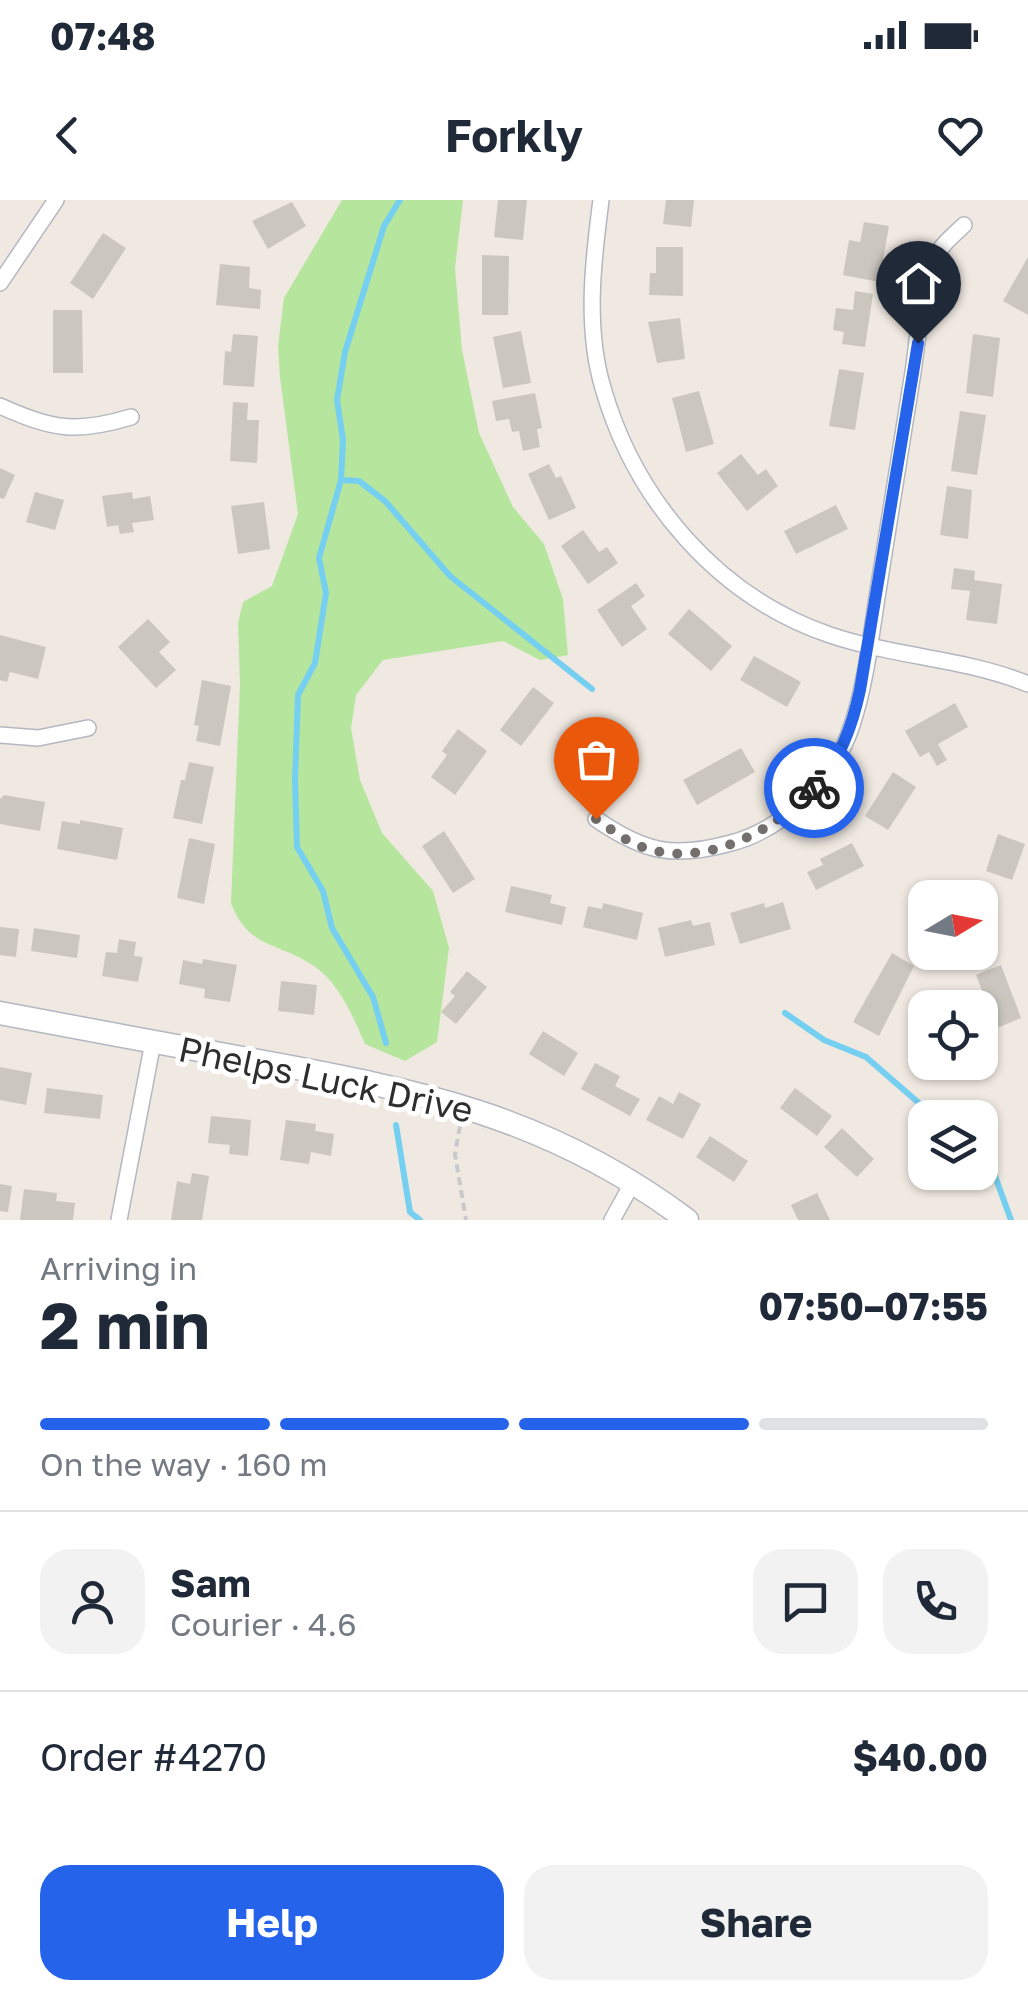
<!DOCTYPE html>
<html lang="en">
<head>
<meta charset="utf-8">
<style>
	body { margin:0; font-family:"Golos Text",sans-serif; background:#f2f2f3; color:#1f2937; height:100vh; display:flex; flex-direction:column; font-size:38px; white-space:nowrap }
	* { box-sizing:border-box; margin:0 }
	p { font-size:32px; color:#747a83 }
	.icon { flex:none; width:55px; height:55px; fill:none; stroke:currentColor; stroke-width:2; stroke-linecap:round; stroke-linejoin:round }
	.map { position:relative; height:1020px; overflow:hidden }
	.side { display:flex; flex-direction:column; background:#fff; flex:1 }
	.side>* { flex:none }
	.needle { width:65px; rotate:80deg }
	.buttons { position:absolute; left:908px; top:680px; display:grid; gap:20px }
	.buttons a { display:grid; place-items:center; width:90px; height:90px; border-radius:20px; background:#fff; box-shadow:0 2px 8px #0004; font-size:50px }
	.pin { position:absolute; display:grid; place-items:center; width:85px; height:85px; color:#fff; margin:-102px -42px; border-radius:50% 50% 50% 0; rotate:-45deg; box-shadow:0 0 10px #0007 }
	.pin .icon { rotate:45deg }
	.courier { position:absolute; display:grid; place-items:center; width:100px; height:100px; margin:-50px; border:8px solid #2563eb; border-radius:50%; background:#fff; color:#222; box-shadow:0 2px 12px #0007 }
	.headline em { font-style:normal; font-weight:700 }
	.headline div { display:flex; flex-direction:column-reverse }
	.headline { display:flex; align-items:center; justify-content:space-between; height:170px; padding:0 40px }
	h1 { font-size:65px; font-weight:700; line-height:75px }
	.bar { display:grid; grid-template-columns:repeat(4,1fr); gap:15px 10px; align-content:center; height:120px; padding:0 40px }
	.bar i { height:12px; border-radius:8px; background:#e0e1e3 }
	.bar .active { background:#2563eb }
	.bar p { grid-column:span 4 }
	.line { display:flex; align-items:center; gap:25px; padding:0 40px; border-top:2px solid #e0e1e3 }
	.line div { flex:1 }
	.round { display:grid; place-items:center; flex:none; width:105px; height:105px; border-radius:30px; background:#f2f2f3 }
	.button { display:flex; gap:20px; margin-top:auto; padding:20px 40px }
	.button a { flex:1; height:115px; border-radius:30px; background:#2563eb; color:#fff; font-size:40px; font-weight:700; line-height:115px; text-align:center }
	.button a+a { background:#f2f2f3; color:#1f2937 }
	.status { display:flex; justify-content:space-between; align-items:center; height:70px; padding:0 50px; background:#fff; direction:ltr }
	.status svg { height:28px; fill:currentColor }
	header { display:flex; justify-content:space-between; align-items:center; height:130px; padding:0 40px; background:#fff; font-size:45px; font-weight:700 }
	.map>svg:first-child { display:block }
	.green { fill:#b6e59e }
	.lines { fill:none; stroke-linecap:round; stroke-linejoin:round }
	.stream { stroke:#75cff0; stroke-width:6 }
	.building { fill:#cbc7bf }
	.street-casing { stroke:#b4b7c1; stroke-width:18 }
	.secondary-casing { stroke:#b4b7c1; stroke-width:25 }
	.path { stroke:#c9c9c9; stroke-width:4; stroke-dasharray:8 5; stroke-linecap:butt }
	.street { stroke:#fff; stroke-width:15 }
	.secondary { stroke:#fff; stroke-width:22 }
	.done { stroke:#726f6d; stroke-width:10; stroke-dasharray:0 18 }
	.route { stroke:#2563eb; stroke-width:12 }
	.labels { text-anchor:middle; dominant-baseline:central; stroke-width:10; stroke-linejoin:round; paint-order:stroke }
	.street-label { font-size:35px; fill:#2e2e2e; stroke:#fff }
</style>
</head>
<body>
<div class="status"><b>07:48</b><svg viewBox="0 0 49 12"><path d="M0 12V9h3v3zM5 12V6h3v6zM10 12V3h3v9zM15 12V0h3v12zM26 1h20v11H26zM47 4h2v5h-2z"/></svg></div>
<header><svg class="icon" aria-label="back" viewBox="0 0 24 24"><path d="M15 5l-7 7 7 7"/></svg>Forkly<svg class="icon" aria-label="heart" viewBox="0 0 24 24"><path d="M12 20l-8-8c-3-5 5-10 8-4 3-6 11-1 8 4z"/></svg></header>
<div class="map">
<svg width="1028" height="1020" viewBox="0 0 1028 1020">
	<rect width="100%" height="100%" fill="#efe9e1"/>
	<path class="green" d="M342,0h121l-8,68 7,82 17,83 34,74 31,37 19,55 5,56 -28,5 -37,-19 -120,19 -27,35 -5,33 9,52 22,53 51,58 16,57 -12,94 -32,19 -40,-17c-12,-27 -25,-60 -51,-78 -35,-24 -66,-17 -83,-63l9,-218 -2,-62 5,-21 29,-16 26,-72 -18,-137 -2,-31 6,-48z"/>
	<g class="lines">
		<g class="stream">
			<polyline points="341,280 359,281 385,301 450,376 592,489"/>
			<polyline points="785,813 824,840 866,857 936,918"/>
			<polyline points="386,843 373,797 332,728 323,691 297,647 295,580 298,495 315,463 326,393 319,358 341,280 343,240 337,200 345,152 384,26 400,0"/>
			<polyline points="396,925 410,1012 420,1020"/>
			<polyline points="980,962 995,976 1011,1020"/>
		</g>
	</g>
	<g class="building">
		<polygon points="498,0 527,0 523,40 494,37"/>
		<polygon points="666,0 694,0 691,27 663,24"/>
		<polygon points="292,2 306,26 268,49 252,21"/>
		<polygon points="864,22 889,26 879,82 843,75 849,40 860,42"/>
		<polygon points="103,33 126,48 93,99 70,83"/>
		<polygon points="656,47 683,47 683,96 649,95 650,73 656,73"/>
		<polygon points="482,55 509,56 508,115 482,115"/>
		<polygon points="1028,57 1028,115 1003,101"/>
		<polygon points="220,64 250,67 249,88 261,90 260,109 216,105"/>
		<polygon points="855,91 873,94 865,147 842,144 844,132 833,130 836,108 853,110"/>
		<polygon points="53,110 82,110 83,173 53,173"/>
		<polygon points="680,118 685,159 657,163 648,122"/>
		<polygon points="521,131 531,183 503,188 493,137"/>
		<polygon points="233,134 258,136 254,187 223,185 225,151 231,152"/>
		<polygon points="973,134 1000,138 993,197 966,193"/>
		<polygon points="839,169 864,173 855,230 829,226"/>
		<polygon points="699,191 714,244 686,252 672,198"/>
		<polygon points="535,193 542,228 537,229 540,247 523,251 519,231 512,232 509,219 496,221 492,201"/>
		<polygon points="233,202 248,203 247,220 259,220 257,263 230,261"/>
		<polygon points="960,211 986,215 977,275 951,271"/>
		<polygon points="741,254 758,275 766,269 778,286 747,311 717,273"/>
		<polygon points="549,264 556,278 561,276 576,308 549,320 528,274"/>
		<polygon points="0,268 15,275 4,299 0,298"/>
		<polygon points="947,286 972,290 968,339 940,335"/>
		<polygon points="35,292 64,300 55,330 26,322"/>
		<polygon points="132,292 133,299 150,296 154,320 132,323 134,332 120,334 118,325 107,327 102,296"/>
		<polygon points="264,302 270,349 238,354 231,306"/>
		<polygon points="836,305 848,329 796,354 784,331"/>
		<polygon points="583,330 599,352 607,347 618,363 588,384 561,346"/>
		<polygon points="954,368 975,371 974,380 1002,384 997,424 966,420 970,391 951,389"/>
		<polygon points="636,383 645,396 631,406 647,429 622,447 597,410"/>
		<polygon points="689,409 732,446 711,471 668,434"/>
		<polygon points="148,419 170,442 159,452 176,470 156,488 118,447"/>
		<polygon points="0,435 46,447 38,479 10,472 7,482 0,480"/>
		<polygon points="754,456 801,482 787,507 740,480"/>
		<polygon points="202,480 231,486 220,546 196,541 199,526 194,525"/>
		<polygon points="533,487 554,503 521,546 500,530"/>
		<polygon points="955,503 968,527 938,544 947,560 937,566 929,552 920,557 905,531"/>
		<polygon points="458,529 487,551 455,595 431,577 447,555 442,551"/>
		<polygon points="741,548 755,572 697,605 683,580"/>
		<polygon points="189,562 214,567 202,624 173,618 181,580 185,580"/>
		<polygon points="893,572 916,587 888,630 865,616"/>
		<polygon points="4,595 45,602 40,631 0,624 0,599"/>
		<polygon points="80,620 123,628 117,660 57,649 62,621 80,624"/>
		<polygon points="444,631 475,679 453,693 422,646"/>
		<polygon points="998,634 1025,644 1012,680 986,671"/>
		<polygon points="189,638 215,644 204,704 177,698"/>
		<polygon points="852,643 864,666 816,690 807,672 823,665 820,659"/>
		<polygon points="511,686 552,695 550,703 566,707 562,725 505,712"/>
		<polygon points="783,702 791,729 740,744 730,713 764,703 765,708"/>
		<polygon points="603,703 643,713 637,740 583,727 588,706 602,709"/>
		<polygon points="691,720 693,726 710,722 715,745 665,757 658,728"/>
		<polygon points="0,727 19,729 16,757 0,755"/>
		<polygon points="34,728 80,735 77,758 31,751"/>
		<polygon points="119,739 136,742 134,756 143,757 138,782 102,776 106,752 117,753"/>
		<polygon points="892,753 914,766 879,836 853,822"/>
		<polygon points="203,759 237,765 230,802 204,798 205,789 179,784 183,760 202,764"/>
		<polygon points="1001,765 1021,818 997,828 976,775"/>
		<polygon points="467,771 487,787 456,824 441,812 455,796 450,792"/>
		<polygon points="281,781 317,785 314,815 278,811"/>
		<polygon points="543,831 578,853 564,876 529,854"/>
		<polygon points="595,863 620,876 615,886 640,899 630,916 581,889"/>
		<polygon points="0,867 32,873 26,905 0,900"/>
		<polygon points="47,888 103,895 100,919 44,913"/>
		<polygon points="795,888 832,916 817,936 780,908"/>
		<polygon points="679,892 701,904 683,939 646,920 659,896 673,904"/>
		<polygon points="211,916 251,920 248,956 229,954 230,945 208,943"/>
		<polygon points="286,920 316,924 315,931 334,934 331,956 311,952 309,964 280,960"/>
		<polygon points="842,928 874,959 857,977 824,947"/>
		<polygon points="710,936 748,961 734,982 696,957"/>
		<polygon points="192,973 209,976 202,1020 171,1020 177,981 190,984"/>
		<polygon points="0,984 12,986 8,1012 0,1011"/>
		<polygon points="24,989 57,993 56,1001 75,1003 73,1020 20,1020"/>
		<polygon points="817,993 830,1020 798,1020 791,1005"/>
	</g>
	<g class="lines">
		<g class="street-casing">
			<g id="street">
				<path d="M601,0c-8,61 -16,128 2,188 32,112 115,209 227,247 65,22 134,23 198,49"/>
				<polyline points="0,83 56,0"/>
				<path d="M0,206c52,23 75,28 131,11"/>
				<polyline points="0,535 38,538 88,528"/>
				<path d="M596,619c48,33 77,40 135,24 54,-14 104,-65 121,-118 14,-42 19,-90 26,-134 11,-73 23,-146 35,-219 6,-38 7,-92 29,-125 6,-8 15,-15 22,-22"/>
				<polyline points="119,1020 153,842"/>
				<polyline points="612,1020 633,982"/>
			</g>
		</g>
		<g class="secondary-casing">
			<path id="secondary" d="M0,813c83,16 165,31 248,46 166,30 301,57 439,161"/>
		</g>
		<polyline class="path" points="460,926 455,954 466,1020"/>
		<use href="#street" class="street"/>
		<use href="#secondary" class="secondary"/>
	</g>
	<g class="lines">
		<path class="done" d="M596,619c11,7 21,16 33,22 63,34 142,-6 185,-53"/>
		<path class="route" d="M814,588c26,-28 38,-61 46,-98l58,-347"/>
	</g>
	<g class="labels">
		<g class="street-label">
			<text transform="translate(326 879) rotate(12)">Phelps Luck Drive</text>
		</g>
	</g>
</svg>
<div class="buttons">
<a><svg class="needle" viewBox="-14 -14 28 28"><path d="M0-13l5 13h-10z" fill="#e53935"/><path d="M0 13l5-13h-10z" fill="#747a83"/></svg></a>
<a><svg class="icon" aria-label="locate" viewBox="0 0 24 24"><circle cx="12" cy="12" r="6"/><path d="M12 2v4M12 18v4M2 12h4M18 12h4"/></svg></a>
<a><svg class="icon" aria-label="layers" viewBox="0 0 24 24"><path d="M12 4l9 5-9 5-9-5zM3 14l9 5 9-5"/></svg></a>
</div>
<div class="pin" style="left:596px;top:619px;background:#ea580c"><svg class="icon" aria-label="bag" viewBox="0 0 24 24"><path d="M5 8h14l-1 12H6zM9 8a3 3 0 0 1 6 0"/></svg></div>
<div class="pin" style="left:918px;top:143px;background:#1f2937"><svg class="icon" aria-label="home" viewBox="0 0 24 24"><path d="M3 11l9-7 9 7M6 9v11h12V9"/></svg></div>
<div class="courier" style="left:814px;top:588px"><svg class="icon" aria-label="bike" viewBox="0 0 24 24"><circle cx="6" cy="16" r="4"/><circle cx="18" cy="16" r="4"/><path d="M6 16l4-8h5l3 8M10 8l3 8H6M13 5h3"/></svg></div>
</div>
<section class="side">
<div class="headline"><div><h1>2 min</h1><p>Arriving in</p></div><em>07:50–07:55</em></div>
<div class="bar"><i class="active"></i><i class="active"></i><i class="active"></i><i></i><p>On the way · 160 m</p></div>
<div class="line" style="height:180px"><a class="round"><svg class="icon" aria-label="person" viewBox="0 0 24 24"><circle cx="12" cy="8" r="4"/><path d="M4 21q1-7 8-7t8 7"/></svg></a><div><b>Sam</b><p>Courier · 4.6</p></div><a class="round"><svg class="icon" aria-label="chat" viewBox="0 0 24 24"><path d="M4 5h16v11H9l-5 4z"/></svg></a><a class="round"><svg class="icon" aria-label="phone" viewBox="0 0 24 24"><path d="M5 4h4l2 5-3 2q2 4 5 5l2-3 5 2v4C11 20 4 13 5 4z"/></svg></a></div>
<div class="line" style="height:130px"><div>Order #4270</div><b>$40.00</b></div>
<div class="button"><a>Help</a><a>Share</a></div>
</section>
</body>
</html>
